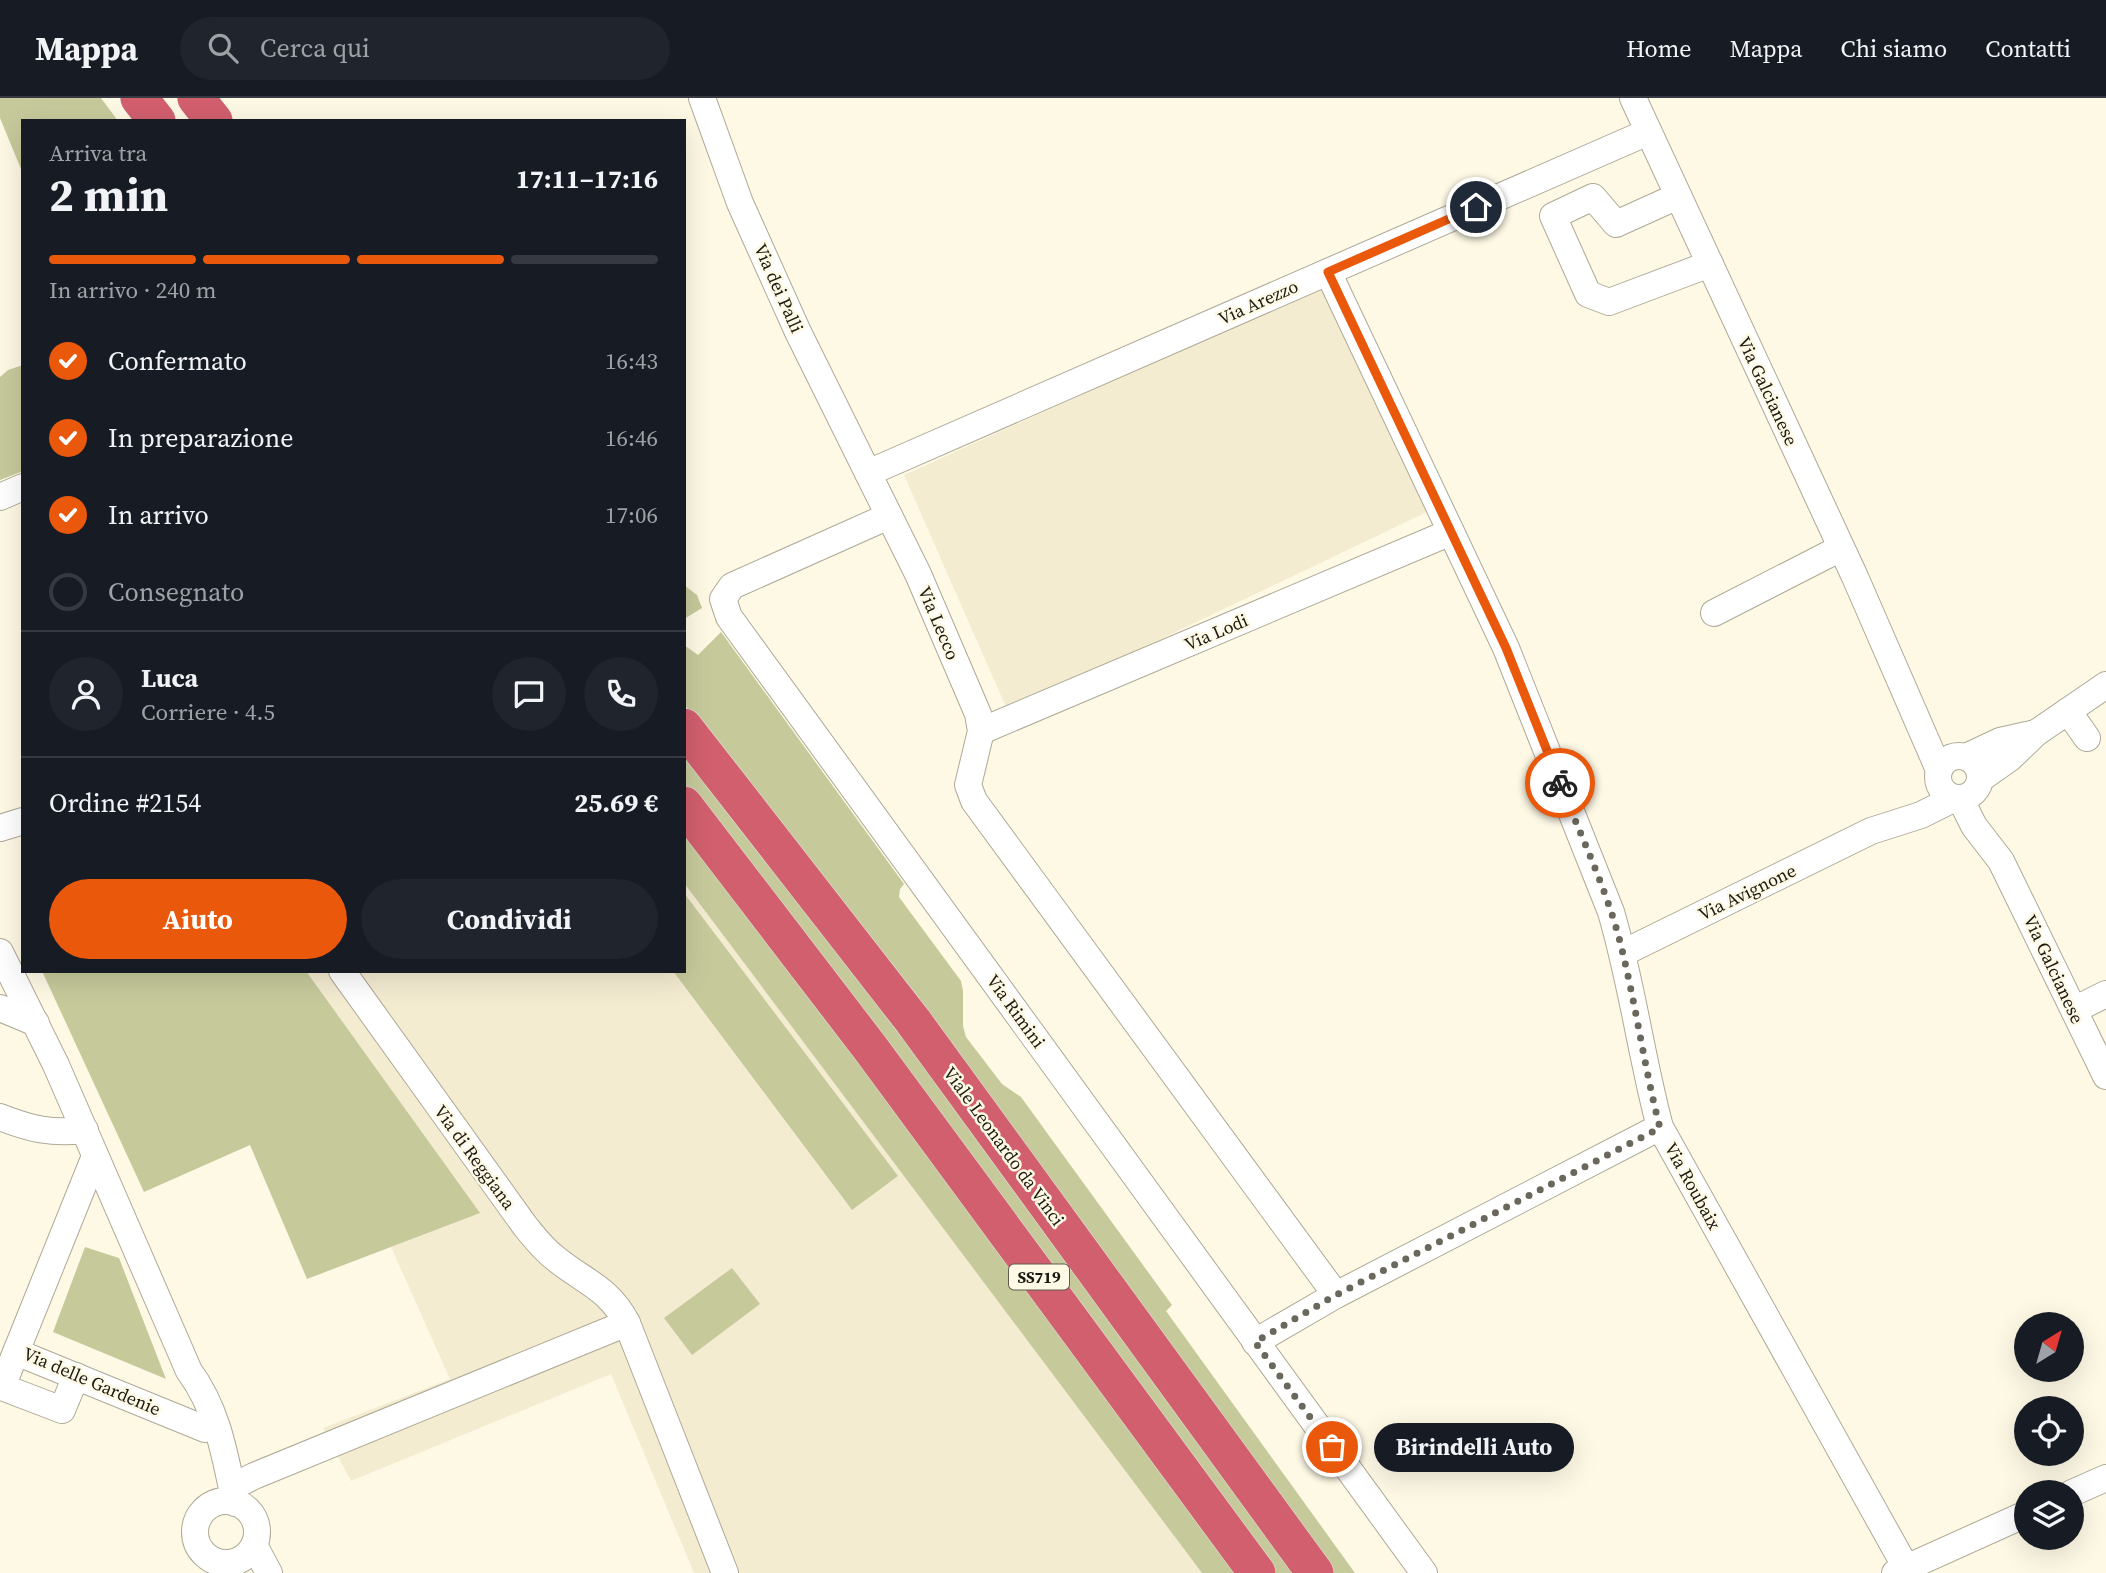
<!DOCTYPE html>
<html lang="it">
<head>
<meta charset="utf-8">
<style>
	body { margin:0; font-family:"Source Serif 4",serif; background:#20242c; color:#f1f3f6; height:100vh; display:flex; flex-direction:column; font-size:26px; white-space:nowrap }
	* { box-sizing:border-box; margin:0 }
	p { font-size:23px; color:#9ea1a6 }
	.icon { flex:none; width:38px; height:38px; fill:none; stroke:currentColor; stroke-width:2; stroke-linecap:round; stroke-linejoin:round }
	.map { position:relative; flex:1; overflow:hidden }
	.drawer { position:absolute; left:21px; top:21px; width:665px; height:854px; display:flex; flex-direction:column; background:#171b24; border-radius:0px; box-shadow:0 7px 28px #0002 }
	.drawer>* { flex:none }
	.needle { width:46px; rotate:37deg }
	.buttons { position:absolute; left:2014px; top:1214px; display:grid; gap:14px }
	.buttons a { display:grid; place-items:center; width:70px; height:70px; border-radius:50%; background:#171b24; box-shadow:0 7px 28px #0002; font-size:35px }
	.pin { position:absolute; display:grid; place-items:center; width:60px; height:60px; color:#fff; margin:-30px; border:4px solid #fff; border-radius:50%; box-shadow:0 2px 7px #0007 }
	.courier { position:absolute; display:grid; place-items:center; width:70px; height:70px; margin:-35px; border:5px solid #ea580c; border-radius:50%; background:#fff; color:#222; box-shadow:0 2px 9px #0007 }
	.bubble { position:absolute; height:49px; border-radius:24px; background:#171b24; box-shadow:0 7px 28px #0002; font-size:23px; font-weight:700; line-height:49px; text-align:center }
	.summary em { font-style:normal; font-weight:700 }
	.summary div { display:flex; flex-direction:column-reverse }
	.summary { display:flex; align-items:center; justify-content:space-between; height:119px; padding:0 28px }
	h1 { font-size:46px; font-weight:700; line-height:52px }
	.bar { display:grid; grid-template-columns:repeat(4,1fr); gap:10px 7px; align-content:center; height:84px; padding:0 28px }
	.bar i { height:9px; border-radius:5px; background:#363941 }
	.bar .current { background:#ea580c }
	.bar p { grid-column:span 4 }
	.line { display:flex; align-items:center; gap:18px; padding:0 28px; border-top:2px solid #363941 }
	.line div { flex:1 }
	.round { display:grid; place-items:center; flex:none; width:74px; height:74px; border-radius:37px; background:#20242c }
	ol { padding:0 28px; list-style:none }
	li { display:flex; align-items:center; gap:21px; height:77px }
	li p { margin-inline-start:auto }
	li .icon { padding:7px; border-radius:50%; background:#ea580c; color:#fff; stroke-width:4 }
	li:last-child { color:#9ea1a6 }
	li i { width:38px; height:38px; border:4px solid #363941; border-radius:50% }
	.cta { display:flex; gap:14px; margin-top:auto; padding:14px 28px }
	.cta a { flex:1; height:80px; border-radius:42px; background:#ea580c; color:#fff; font-size:28px; font-weight:700; line-height:80px; text-align:center }
	.cta a+a { background:#20242c; color:#f1f3f6 }
	header { display:flex; align-items:center; gap:42px; box-sizing:border-box; height:98px; padding:0 35px; background:#171b24; border-bottom:2px solid #363941 }
	header strong { font-size:33px }
	nav { display:flex; gap:38px; margin-inline-start:auto; font-size:24px }
	.search { width:490px; height:63px; background:#20242c; display:flex; align-items:center; gap:18px; box-sizing:border-box; padding:0 24px; border-radius:38px; color:#9ea1a6; font-size:26px }
	.map>svg:first-child { display:block }
	.built { fill:#f4ecd1 }
	.green { fill:#c6ca9b }
	.lines { fill:none; stroke-linecap:round; stroke-linejoin:round }
	.minor-casing { stroke:#aea996; stroke-width:28 }
	.highway-casing { stroke:#e4e3e3; stroke-width:38 }
	.minor { stroke:#fff; stroke-width:26 }
	.highway { stroke:#d25f6e; stroke-width:37 }
	.done { stroke:#6a675c; stroke-width:7; stroke-dasharray:0 12.6 }
	.route { stroke:#ea580c; stroke-width:9 }
	.labels { text-anchor:middle; dominant-baseline:central; stroke-width:5; stroke-linejoin:round; paint-order:stroke }
	.shield { fill:#fef9e5; stroke:#5f5c51; stroke-width:2 }
	.shield-label { font-size:16px; font-weight:bold; fill:#1b1912 }
	.street-label { font-size:18px; fill:#1b1912; stroke:#fef9e5 }
</style>
</head>
<body>
<header>
<strong>Mappa</strong>
<div class="search"><svg class="icon" aria-label="search" viewBox="0 0 24 24"><circle cx="10" cy="10" r="6"/><path d="M15 15l6 6"/></svg>Cerca qui</div>
<nav><a>Home</a><a>Mappa</a><a>Chi siamo</a><a>Contatti</a></nav>
</header>
<div class="map">
<svg width="2106" height="1475" viewBox="0 0 2106 1475">
	<rect width="100%" height="100%" fill="#fef9e5"/>
	<g class="built">
		<polygon points="1320,189 1427,414 1094,573 1006,609 904,377"/>
		<polygon points="684,785 909,1083 1202,1475 694,1475 611,1276 351,1383 323,1330 450,1281 391,1149 479,1115 306,873 684,873"/>
	</g>
	<g class="green">
		<polygon points="0,0 101,0 118,23 23,23 23,76 0,20"/>
		<polygon points="23,267 23,373 0,382 0,279 8,272"/>
		<polygon points="684,487 697,497 702,510 684,521"/>
		<polygon points="721,534 904,786 900,791 899,799 961,883 963,893 963,928 966,939 1002,986 1021,999 1172,1207 1166,1213 1355,1475 1333,1475 841,807 684,606 684,547 698,557"/>
		<polygon points="684,649 871,890 1302,1475 1269,1475 839,888 684,689"/>
		<polygon points="684,727 1240,1475 1202,1475 684,785"/>
		<polygon points="684,795 898,1078 852,1112 673,873 684,873"/>
		<polygon points="42,873 306,873 480,1115 307,1181 250,1047 144,1094"/>
		<polygon points="85,1149 119,1160 166,1281 53,1234"/>
		<polygon points="732,1170 760,1206 692,1257 664,1220"/>
	</g>
	<g class="lines">
		<g class="minor-casing">
			<g id="minor">
				<polyline points="702,0 740,105 798,234 918,476 978,616 981,633 968,687 974,703 1336,1197"/>
				<polyline points="1633,0 1855,479 1939,672"/>
				<polyline points="1678,98 1616,126 1593,99 1553,118 1588,196 1609,204 1710,166"/>
				<path d="M1328,174l178,376 105,264c21,71 30,144 49,215l249,446"/>
				<polyline points="868,375 1648,34"/>
				<polyline points="0,399 23,389"/>
				<polyline points="889,418 732,488 723,501 729,519 1424,1475"/>
				<polyline points="1714,515 1841,450"/>
				<polyline points="2068,613 2087,640"/>
				<polyline points="981,633 1451,434"/>
				<circle cx="1959" cy="679" r="21"/>
				<polyline points="1966,659 2000,643 2036,635"/>
				<polyline points="1980,681 2010,660 2036,635 2106,587"/>
				<polyline points="1960,700 1974,728 2001,763 2106,978"/>
				<polyline points="0,730 23,723"/>
				<path d="M0,854l56,113 133,306c29,39 36,85 46,132"/>
				<polyline points="1623,855 1871,733 1921,717 1955,700"/>
				<path d="M342,873l183,255c9,11 18,23 30,32 29,24 53,29 72,65l98,250"/>
				<polyline points="0,910 36,925"/>
				<polyline points="2074,912 2106,896"/>
				<path d="M0,1019c31,12 51,17 85,13"/>
				<polyline points="95,1058 16,1254 205,1331"/>
				<polyline points="1255,1244 1336,1197 1660,1029"/>
				<polyline points="16,1254 2,1289 62,1312 76,1278"/>
				<polyline points="232,1389 254,1378 627,1225"/>
				<polyline points="2072,1395 2106,1380"/>
				<circle cx="226" cy="1434" r="31"/>
				<polyline points="254,1447 269,1475"/>
				<polyline points="1895,1475 2026,1416"/>
			</g>
		</g>
		<g class="highway-casing">
			<g id="highway">
				<polyline points="139,0 157,23"/>
				<polyline points="196,0 214,23"/>
				<polyline points="684,629 913,923 1315,1475"/>
				<polyline points="684,707 871,951 1257,1475"/>
			</g>
		</g>
		<use href="#minor" class="minor"/>
		<use href="#highway" class="highway"/>
	</g>
	<g class="lines">
		<path class="done" d="M1332,1349l-77,-105 81,-47 324,-167c-15,-58 -23,-116 -37,-174 -13,-58 -41,-115 -63,-171"/>
		<polyline class="route" points="1476,109 1328,174 1506,550 1560,685"/>
	</g>
	<g class="labels">
		<rect class="shield" x="1009" y="1166.5" width="60" height="25" rx="5"/>
		<g class="shield-label">
			<text x="1039" y="1179">SS719</text>
		</g>
		<g class="street-label">
			<text transform="translate(779 190) rotate(66)">Via dei Palli</text>
			<text transform="translate(1258 204) rotate(-24)">Via Arezzo</text>
			<text transform="translate(1768 293) rotate(65)">Via Galcianese</text>
			<text transform="translate(939 525) rotate(67)">Via Lecco</text>
			<text transform="translate(1216 534) rotate(-23)">Via Lodi</text>
			<text transform="translate(1747 794) rotate(-26)">Via Avignone</text>
			<text transform="translate(2054 871) rotate(65)">Via Galcianese</text>
			<text transform="translate(1016 913) rotate(54)">Via Rimini</text>
			<text transform="translate(1004 1048) rotate(54)">Viale Leonardo da Vinci</text>
			<text transform="translate(475 1059) rotate(54)">Via di Reggiana</text>
			<text transform="translate(1693 1088) rotate(61)">Via Roubaix</text>
			<text transform="translate(92 1283) rotate(23)">Via delle Gardenie</text>
		</g>
	</g>
</svg>
<div class="buttons">
<a><svg class="needle" viewBox="-14 -14 28 28"><path d="M0-13l5 13h-10z" fill="#e53935"/><path d="M0 13l5-13h-10z" fill="#9ea1a6"/></svg></a>
<a><svg class="icon" aria-label="locate" viewBox="0 0 24 24"><circle cx="12" cy="12" r="6"/><path d="M12 2v4M12 18v4M2 12h4M18 12h4"/></svg></a>
<a><svg class="icon" aria-label="layers" viewBox="0 0 24 24"><path d="M12 4l9 5-9 5-9-5zM3 14l9 5 9-5"/></svg></a>
</div>
<div class="pin" style="left:1332px;top:1349px;background:#ea580c"><svg class="icon" aria-label="bag" viewBox="0 0 24 24"><path d="M5 8h14l-1 12H6zM9 8a3 3 0 0 1 6 0"/></svg></div>
<div class="pin" style="left:1476px;top:109px;background:#1f2937"><svg class="icon" aria-label="home" viewBox="0 0 24 24"><path d="M3 11l9-7 9 7M6 9v11h12V9"/></svg></div>
<div class="courier" style="left:1560px;top:685px"><svg class="icon" aria-label="bike" viewBox="0 0 24 24"><circle cx="6" cy="16" r="4"/><circle cx="18" cy="16" r="4"/><path d="M6 16l4-8h5l3 8M10 8l3 8H6M13 5h3"/></svg></div>
<div class="bubble" style="left:1374px;top:1325px;width:200px">Birindelli Auto</div>
<section class="drawer">
<div class="summary"><div><h1>2 min</h1><p>Arriva tra</p></div><em>17:11–17:16</em></div>
<div class="bar"><i class="current"></i><i class="current"></i><i class="current"></i><i></i><p>In arrivo · 240 m</p></div>
<ol>
<li><svg class="icon" aria-label="check" viewBox="0 0 24 24"><path d="M5 12l5 5 9-10"/></svg>Confermato<p>16:43</p></li>
<li><svg class="icon" aria-label="check" viewBox="0 0 24 24"><path d="M5 12l5 5 9-10"/></svg>In preparazione<p>16:46</p></li>
<li><svg class="icon" aria-label="check" viewBox="0 0 24 24"><path d="M5 12l5 5 9-10"/></svg>In arrivo<p>17:06</p></li>
<li><i></i>Consegnato</li>
</ol>
<div class="line" style="height:126px"><a class="round"><svg class="icon" aria-label="person" viewBox="0 0 24 24"><circle cx="12" cy="8" r="4"/><path d="M4 21q1-7 8-7t8 7"/></svg></a><div><b>Luca</b><p>Corriere · 4.5</p></div><a class="round"><svg class="icon" aria-label="chat" viewBox="0 0 24 24"><path d="M4 5h16v11H9l-5 4z"/></svg></a><a class="round"><svg class="icon" aria-label="phone" viewBox="0 0 24 24"><path d="M5 4h4l2 5-3 2q2 4 5 5l2-3 5 2v4C11 20 4 13 5 4z"/></svg></a></div>
<div class="line" style="height:91px"><div>Ordine #2154</div><b>25.69 €</b></div>
<div class="cta"><a>Aiuto</a><a>Condividi</a></div>
</section>
</div>
</body>
</html>
